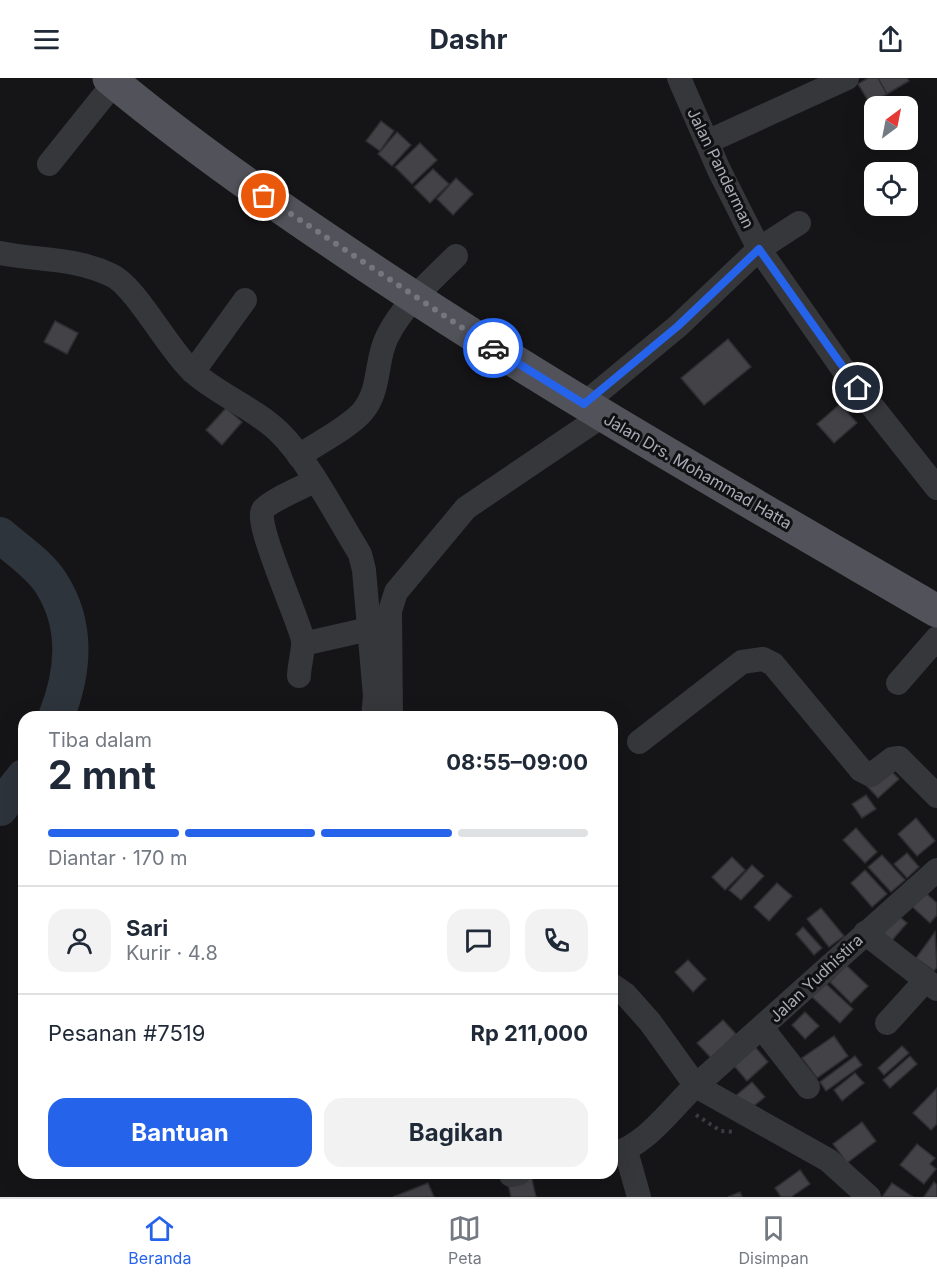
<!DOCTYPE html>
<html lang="id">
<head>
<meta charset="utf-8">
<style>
	body { margin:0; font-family:Inter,sans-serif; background:#f2f2f3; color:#1f2937; height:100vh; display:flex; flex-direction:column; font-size:22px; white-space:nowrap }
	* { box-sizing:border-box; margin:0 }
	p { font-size:20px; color:#747a83 }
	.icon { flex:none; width:33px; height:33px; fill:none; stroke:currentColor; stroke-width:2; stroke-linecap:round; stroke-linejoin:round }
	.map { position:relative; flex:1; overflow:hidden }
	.details { position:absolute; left:18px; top:633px; width:600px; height:468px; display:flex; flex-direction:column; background:#fff; border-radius:18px; box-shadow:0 6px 24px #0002 }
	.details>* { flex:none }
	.needle { width:39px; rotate:32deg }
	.controls { position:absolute; left:864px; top:18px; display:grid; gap:12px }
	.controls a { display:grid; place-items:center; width:54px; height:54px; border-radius:12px; background:#fff; box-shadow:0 6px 24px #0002; font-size:30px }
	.pin { position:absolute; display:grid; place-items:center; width:51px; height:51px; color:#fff; margin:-26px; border:3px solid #fff; border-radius:50%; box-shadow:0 2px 6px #0007 }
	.courier { position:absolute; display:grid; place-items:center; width:60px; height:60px; margin:-30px; border:4px solid #2563eb; border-radius:50%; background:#fff; color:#222; box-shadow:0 2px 8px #0007 }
	.headline em { font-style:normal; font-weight:700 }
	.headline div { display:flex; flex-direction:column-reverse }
	.headline { display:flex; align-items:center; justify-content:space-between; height:102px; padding:0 30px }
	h1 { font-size:39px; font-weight:700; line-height:45px }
	.bar { display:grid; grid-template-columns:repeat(4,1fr); gap:9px 6px; align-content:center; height:72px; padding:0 30px }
	.bar i { height:8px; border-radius:4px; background:#e0e1e3 }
	.bar .selected { background:#2563eb }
	.bar p { grid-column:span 4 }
	.line { display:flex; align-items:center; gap:15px; padding:0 30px; border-top:2px solid #e0e1e3 }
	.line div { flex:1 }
	.round { display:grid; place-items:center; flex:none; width:63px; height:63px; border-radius:18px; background:#f2f2f3 }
	.primary-button { display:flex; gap:12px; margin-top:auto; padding:12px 30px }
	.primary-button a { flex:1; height:69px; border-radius:18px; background:#2563eb; color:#fff; font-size:24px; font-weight:700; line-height:69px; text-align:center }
	.primary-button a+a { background:#f2f2f3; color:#1f2937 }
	header { display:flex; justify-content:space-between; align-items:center; height:78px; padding:0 30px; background:#fff; font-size:27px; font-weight:700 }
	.menu { display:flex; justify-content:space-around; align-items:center; height:84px; border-top:2px solid #e0e1e3; background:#fff; font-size:16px; color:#747a83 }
	.menu a { display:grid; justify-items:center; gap:3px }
	.menu .selected { color:#2563eb }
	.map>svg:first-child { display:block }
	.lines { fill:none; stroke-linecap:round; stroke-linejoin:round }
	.river { stroke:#2e343c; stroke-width:36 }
	.building { fill:#424247; stroke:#2f2f32; stroke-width:1.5 }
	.path { stroke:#3c3d42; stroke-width:4; stroke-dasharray:3 4.5; stroke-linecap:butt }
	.street { stroke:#36373b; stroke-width:24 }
	.primary { stroke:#52535a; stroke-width:33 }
	.done { stroke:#75767e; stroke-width:6; stroke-dasharray:0 10.8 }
	.route { stroke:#2563eb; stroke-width:8 }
	.labels { text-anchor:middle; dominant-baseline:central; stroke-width:6; stroke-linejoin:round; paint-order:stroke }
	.street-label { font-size:16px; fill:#a8abb6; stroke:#101012 }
</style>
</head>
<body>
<header><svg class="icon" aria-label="menu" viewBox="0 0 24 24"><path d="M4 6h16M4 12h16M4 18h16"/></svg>Dashr<svg class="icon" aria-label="share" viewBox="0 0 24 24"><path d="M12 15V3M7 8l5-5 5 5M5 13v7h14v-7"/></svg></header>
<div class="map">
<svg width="937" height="1119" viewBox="0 0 937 1119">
	<rect width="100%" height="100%" fill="#151517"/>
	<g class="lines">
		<g class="river">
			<path d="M0,457c16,14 40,30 51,48 27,42 23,89 5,134"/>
			<polyline points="0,730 24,699"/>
		</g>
	</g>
	<g class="building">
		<polygon points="868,0 878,0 887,16 870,26 858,6"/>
		<polygon points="878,0 907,0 909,3 887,16"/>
		<polygon points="381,43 394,53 380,73 366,63"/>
		<polygon points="397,54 411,67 392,88 378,76"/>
		<polygon points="420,65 437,82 412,106 395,89"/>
		<polygon points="433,91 449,106 430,125 414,109"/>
		<polygon points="456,100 473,116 453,137 437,121"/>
		<polygon points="55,243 78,255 67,276 44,264"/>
		<polygon points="728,261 751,289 704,327 681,300"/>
		<polygon points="840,326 857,345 834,365 817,346"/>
		<polygon points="226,330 242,344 222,367 206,352"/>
		<polygon points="888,690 899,701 878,720 867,708"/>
		<polygon points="866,717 876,731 862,740 852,726"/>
		<polygon points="916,740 935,763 917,778 898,756"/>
		<polygon points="856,750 877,774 865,785 843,762"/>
		<polygon points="907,775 919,789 907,800 894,786"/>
		<polygon points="882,777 905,802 891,814 868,789"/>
		<polygon points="732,779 745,792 725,812 712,799"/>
		<polygon points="752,787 764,798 741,822 729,812"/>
		<polygon points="865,792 887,816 872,829 851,805"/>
		<polygon points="777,805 792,818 769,843 754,829"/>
		<polygon points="920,810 937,825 937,837 930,845 907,824"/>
		<polygon points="821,830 844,858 829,869 807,841"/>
		<polygon points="894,834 907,845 888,867 875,855"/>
		<polygon points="803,849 822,870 814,877 796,856"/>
		<polygon points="935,854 937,889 934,893 916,880"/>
		<polygon points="688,882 706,901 693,914 675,894"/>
		<polygon points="846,887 868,908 851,925 830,904"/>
		<polygon points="824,904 853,931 840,945 811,918"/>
		<polygon points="805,934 819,948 805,961 792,947"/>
		<polygon points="723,942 736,956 711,980 697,965"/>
		<polygon points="834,958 848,978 817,1000 802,980"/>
		<polygon points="751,964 768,984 747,1003 730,983"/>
		<polygon points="902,968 909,975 884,997 878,990"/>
		<polygon points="855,978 862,987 826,1013 820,1004"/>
		<polygon points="910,978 917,986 890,1010 883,1002"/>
		<polygon points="855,995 864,1005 842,1023 834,1012"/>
		<polygon points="752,1004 765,1019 745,1035 733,1020"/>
		<polygon points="937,1010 937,1046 931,1052 913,1035"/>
		<polygon points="862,1044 876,1063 847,1085 833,1066"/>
		<polygon points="917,1066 935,1080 930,1086 936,1091 924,1106 900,1087"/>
		<polygon points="800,1092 810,1106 791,1119 781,1119 775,1110"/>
		<polygon points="531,1097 536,1119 511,1119 507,1102"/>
		<polygon points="934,1104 937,1107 937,1119 924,1119"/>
		<polygon points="428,1105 434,1119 393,1119"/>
		<polygon points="892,1105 913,1119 882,1119"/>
		<polygon points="740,1114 742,1119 728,1119"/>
	</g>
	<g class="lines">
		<polyline class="path" points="696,1037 721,1053 734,1054"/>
		<g class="street">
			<polyline points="679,0 719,92 759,171 845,294 937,410"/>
			<polyline points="707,64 847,0"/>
			<polyline points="49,86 114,5"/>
			<path d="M0,175c39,8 73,4 111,22 24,10 58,76 82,97 26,23 61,36 86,60 30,29 58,85 81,122l4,16 11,126 -2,21"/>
			<polyline points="193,294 245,222"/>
			<polyline points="584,326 678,248 759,171 799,145"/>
			<path d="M299,378c17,-12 51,-29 64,-45 18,-22 12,-50 24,-74 16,-32 44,-56 69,-81"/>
			<polyline points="303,566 369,551"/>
			<path d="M299,598c0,-11 5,-26 4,-36 -5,-22 -49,-118 -40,-130 6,-9 40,-23 51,-29"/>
			<polyline points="898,605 937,560"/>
			<polyline points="391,639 390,533 396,514 466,430 602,338"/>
			<polyline points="639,664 742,584 763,581 773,586 861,692 871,697 892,681 899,680 937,718"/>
			<polyline points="865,855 937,911"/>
			<polyline points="612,907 625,916 650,944 696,1008 828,1082 869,1119"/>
			<polyline points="887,945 926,902"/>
			<polyline points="762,950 808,1009"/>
			<polyline points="626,1073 639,1119"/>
			<path d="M612,1076c31,-7 56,-41 78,-63l247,-221"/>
			<polyline points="511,1097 519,1095"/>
		</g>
		<path class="primary" d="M109,0c73,61 152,117 231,170 193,131 396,246 597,363"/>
	</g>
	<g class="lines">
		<polyline class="done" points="264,118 493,270"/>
		<polyline class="route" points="493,270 584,326 678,248 759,171 858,310"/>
	</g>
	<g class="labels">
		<g class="street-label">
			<text transform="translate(721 90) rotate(64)">Jalan Panderman</text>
			<text transform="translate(698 393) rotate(30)">Jalan Drs. Mohammad Hatta</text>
			<text transform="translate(816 900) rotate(-43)">Jalan Yudhistira</text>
		</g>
	</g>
</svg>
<div class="controls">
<a><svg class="needle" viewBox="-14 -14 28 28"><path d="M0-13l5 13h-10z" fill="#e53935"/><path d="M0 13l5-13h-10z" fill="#747a83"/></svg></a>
<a><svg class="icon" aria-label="locate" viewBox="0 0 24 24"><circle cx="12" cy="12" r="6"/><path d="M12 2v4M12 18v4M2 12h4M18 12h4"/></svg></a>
</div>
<div class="pin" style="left:264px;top:118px;background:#ea580c"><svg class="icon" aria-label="bag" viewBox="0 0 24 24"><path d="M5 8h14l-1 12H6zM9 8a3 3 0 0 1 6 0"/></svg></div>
<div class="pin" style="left:858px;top:310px;background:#1f2937"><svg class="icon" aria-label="home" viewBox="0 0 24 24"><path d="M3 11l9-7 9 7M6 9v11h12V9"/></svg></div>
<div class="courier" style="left:493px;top:270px"><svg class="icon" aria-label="car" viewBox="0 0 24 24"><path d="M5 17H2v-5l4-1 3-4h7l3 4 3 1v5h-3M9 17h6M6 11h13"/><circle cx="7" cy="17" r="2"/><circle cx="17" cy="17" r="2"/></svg></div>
<section class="details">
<div class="headline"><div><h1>2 mnt</h1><p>Tiba dalam</p></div><em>08:55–09:00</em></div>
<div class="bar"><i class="selected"></i><i class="selected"></i><i class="selected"></i><i></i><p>Diantar · 170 m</p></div>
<div class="line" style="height:108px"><a class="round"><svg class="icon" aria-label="person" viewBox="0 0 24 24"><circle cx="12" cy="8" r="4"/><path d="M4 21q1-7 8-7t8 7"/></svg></a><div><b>Sari</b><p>Kurir · 4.8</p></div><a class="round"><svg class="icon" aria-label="chat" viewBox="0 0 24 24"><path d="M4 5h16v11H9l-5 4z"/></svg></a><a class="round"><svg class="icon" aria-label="phone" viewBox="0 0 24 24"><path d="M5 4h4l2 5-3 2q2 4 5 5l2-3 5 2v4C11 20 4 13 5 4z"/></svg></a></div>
<div class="line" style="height:78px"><div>Pesanan #7519</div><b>Rp 211,000</b></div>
<div class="primary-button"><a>Bantuan</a><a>Bagikan</a></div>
</section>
</div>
<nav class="menu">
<a class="selected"><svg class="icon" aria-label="home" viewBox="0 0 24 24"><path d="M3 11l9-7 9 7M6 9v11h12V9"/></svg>Beranda</a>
<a><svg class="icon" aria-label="map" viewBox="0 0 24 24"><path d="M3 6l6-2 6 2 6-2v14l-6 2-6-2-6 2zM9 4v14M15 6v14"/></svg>Peta</a>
<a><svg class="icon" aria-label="saved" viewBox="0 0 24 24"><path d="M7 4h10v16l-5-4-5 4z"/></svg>Disimpan</a>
</nav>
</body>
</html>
